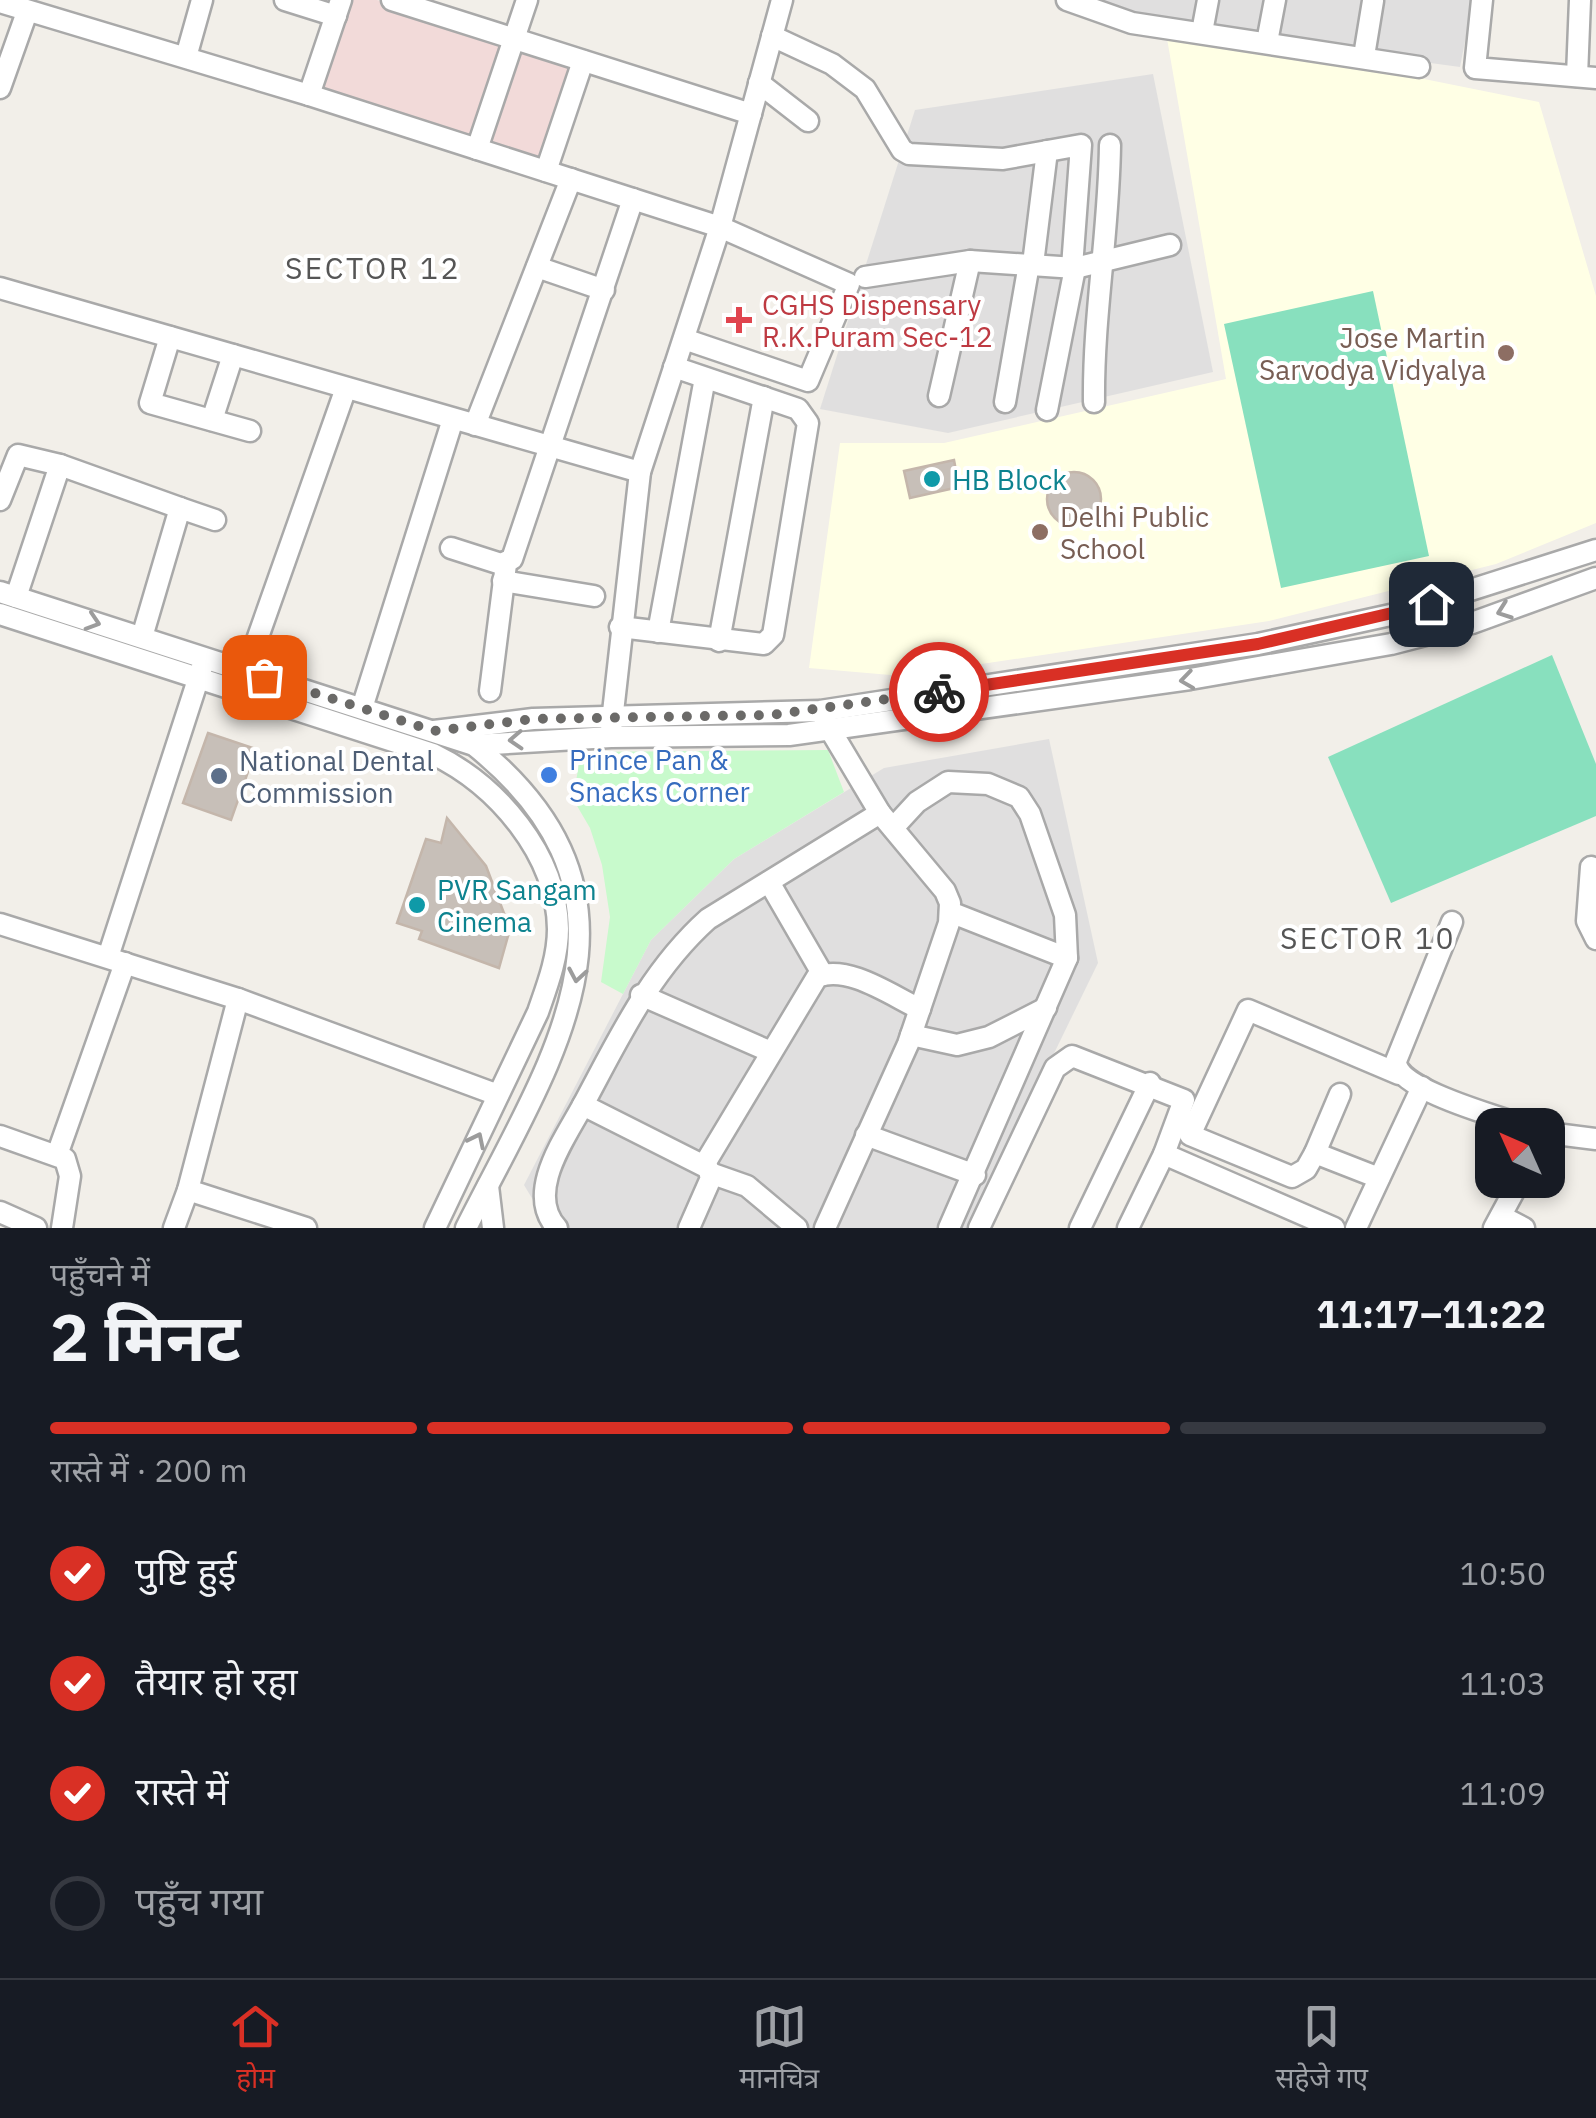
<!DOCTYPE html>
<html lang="hi">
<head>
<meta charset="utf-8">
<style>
	body { margin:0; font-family:"IBM Plex Sans","Noto Sans Devanagari",sans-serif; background:#20242c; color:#f1f3f6; height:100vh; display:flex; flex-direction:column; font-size:38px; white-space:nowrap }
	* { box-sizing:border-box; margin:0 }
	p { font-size:32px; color:#9ea1a6 }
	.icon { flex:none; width:55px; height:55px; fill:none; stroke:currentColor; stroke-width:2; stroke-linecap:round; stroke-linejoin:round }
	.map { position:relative; height:1228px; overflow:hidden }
	.side { display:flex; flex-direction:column; background:#171b24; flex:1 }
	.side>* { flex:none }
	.needle { width:65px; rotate:315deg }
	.buttons { position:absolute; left:1475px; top:1108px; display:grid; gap:20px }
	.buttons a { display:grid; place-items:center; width:90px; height:90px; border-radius:20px; background:#171b24; box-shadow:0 5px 15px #0003; font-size:50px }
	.pin { position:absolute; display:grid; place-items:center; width:85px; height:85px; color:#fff; margin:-42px; border-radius:20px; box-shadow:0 5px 15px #0006 }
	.courier { position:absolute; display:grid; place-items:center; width:100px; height:100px; margin:-50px; border:8px solid #d93025; border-radius:50%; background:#fff; color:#222; box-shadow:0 2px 12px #0007 }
	.headline em { font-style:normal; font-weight:700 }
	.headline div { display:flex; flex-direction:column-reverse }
	.headline { display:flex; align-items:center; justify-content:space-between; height:170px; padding:0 50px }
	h1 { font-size:65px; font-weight:700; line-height:75px }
	.bar { display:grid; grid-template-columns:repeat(4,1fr); gap:15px 10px; align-content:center; height:120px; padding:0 50px }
	.bar i { height:12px; border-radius:8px; background:#363941 }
	.bar .current { background:#d93025 }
	.bar p { grid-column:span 4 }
	ol { padding:0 50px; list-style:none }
	li { display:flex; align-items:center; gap:30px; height:110px }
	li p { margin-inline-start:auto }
	li .icon { padding:10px; border-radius:50%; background:#d93025; color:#fff; stroke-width:4 }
	li:last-child { color:#9ea1a6 }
	li i { width:55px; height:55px; border:5px solid #363941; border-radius:50% }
	.tabs { display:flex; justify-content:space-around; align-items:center; height:140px; border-top:2px solid #363941; background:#171b24; font-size:28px; color:#9ea1a6 }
	.tabs a { display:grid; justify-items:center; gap:5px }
	.tabs .current { color:#d93025 }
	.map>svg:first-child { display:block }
	.residential { fill:#e0dfdf }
	.commercial { fill:#f2dad9 }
	.education { fill:#ffffe5 }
	.park { fill:#c8facc }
	.pitch { fill:#88e0be }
	.building { fill:#c7bfb8; stroke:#c4b6ab; stroke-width:2.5 }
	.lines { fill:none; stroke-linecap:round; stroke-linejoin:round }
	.minor-casing { stroke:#a9a9a9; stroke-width:25 }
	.minor { stroke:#fff; stroke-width:20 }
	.oneway { stroke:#9c9c9c }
	.done { stroke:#6b6a68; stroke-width:10; stroke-dasharray:0 18 }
	.route { stroke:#d93025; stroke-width:12 }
	.health-dot { fill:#e0444e; stroke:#fff; stroke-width:4 }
	.education-dot { fill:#8d6e63; stroke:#fff; stroke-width:4 }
	.culture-dot { fill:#0f9aa8; stroke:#fff; stroke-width:4 }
	.shop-dot { fill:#3f7fe0; stroke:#fff; stroke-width:4 }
	.service-dot { fill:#5c6f8a; stroke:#fff; stroke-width:4 }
	.labels { text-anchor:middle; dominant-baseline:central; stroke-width:8; stroke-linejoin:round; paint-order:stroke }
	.health-label { font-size:28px; fill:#be3a42; stroke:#fff; text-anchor:start }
	.education-label { font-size:28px; fill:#785e54; stroke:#fff; text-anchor:end }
	.culture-label { font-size:28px; fill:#0d838f; stroke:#fff; text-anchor:start }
	.shop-label { font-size:28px; fill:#366cbe; stroke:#fff; text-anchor:start }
	.service-label { font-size:28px; fill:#4e5e75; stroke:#fff; text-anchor:start }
	.neighbourhood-label { font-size:30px; letter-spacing:2.5px; fill:#555; stroke:#fff }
</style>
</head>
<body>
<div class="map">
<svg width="1596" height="1228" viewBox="0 0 1596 1228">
	<rect width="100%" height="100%" fill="#f2efe9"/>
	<g class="residential">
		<polygon points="1067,0 1473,0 1460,67 1202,32"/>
		<polygon points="1153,74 1213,372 948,433 820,409 915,110"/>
		<polygon points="1049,739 1098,963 969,1228 550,1228 524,1185 651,940 734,859 884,768"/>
	</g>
	<polygon class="commercial" points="344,0 377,0 576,64 543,166 315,92"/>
	<polygon class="education" points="1165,27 1539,102 1596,296 1596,523 1496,564 1269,621 902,676 809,668 840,443 944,443 1226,379"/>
	<polygon class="park" points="828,750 844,792 734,859 651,940 623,994 601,982 610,917 602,865 590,828 573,799 581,752"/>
	<g class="pitch">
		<polygon points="1373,291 1429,556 1281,588 1224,324"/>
		<polygon points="1552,655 1596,764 1596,816 1391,903 1328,757"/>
	</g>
	<g class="building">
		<polygon points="954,460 959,487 910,498 904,471"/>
		<circle cx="1074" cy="499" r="27"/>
		<polygon points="208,733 256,749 231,820 183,803"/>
		<polygon points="447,818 486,866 510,929 499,968 419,939 422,931 397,923 426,839 441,843"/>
	</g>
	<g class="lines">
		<g class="minor-casing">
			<g id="minor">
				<polyline points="285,0 336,16"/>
				<polyline points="392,0 751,114"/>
				<polyline points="1067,0 1132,23 1419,67"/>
				<polyline points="1482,0 1475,68 1596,78"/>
				<polyline points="0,2 309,95 720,227 849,284 808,381 684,339"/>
				<polyline points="1202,32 1208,0"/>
				<polyline points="772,36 832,64 865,89 902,150 909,154 1003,159 1081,145 1072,267"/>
				<polyline points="1267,42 1275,0"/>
				<polyline points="1364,56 1373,1"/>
				<polyline points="186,57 202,0"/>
				<polyline points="1577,76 1580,0"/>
				<polyline points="759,83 808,121"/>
				<polyline points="0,88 27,12"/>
				<polyline points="309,95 341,0"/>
				<polyline points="477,149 527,0"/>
				<polyline points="546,171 583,61"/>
				<polyline points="1033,264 1047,151"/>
				<polyline points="537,267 604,290"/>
				<polyline points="865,277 970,261 1075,268 1170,245"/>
				<polyline points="0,288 640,472"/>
				<polyline points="170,337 150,403 250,431"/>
				<polyline points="939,396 970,261"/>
				<polyline points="1005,402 1029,264"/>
				<path d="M1094,402c-1,-86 15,-170 16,-257"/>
				<polyline points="1047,410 1075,268"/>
				<polyline points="212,420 233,355"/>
				<polyline points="475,425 571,179"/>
				<polyline points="0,500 18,455 60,465"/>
				<polyline points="451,548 501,564 512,559 633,199"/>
				<polyline points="503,581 594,596"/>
				<path d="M0,592l474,153c192,154 78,312 -8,483"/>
				<polyline points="16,597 60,465 180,508"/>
				<path d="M0,614l433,140c64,31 124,100 125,175 0,29 -11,57 -20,83l-103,216"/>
				<polyline points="620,627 764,644 773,635 808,423 798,409 674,367"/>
				<polyline points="658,632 705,378"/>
				<polyline points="142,637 180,508 215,520"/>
				<polyline points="719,641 764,397"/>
				<polyline points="246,671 346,388"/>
				<polyline points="490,691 506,564"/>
				<polyline points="362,708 453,419"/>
				<polyline points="825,721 880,813"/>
				<polyline points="611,730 640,472 720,227 782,0"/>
				<polyline points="434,731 533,719 820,711 1258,644 1395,614 1596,550"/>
				<polyline points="474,745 611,737 789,735 1190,679 1391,644 1472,623 1596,578"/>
				<polyline points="893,828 917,802 948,782 988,784 1019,797 1030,814 1065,915 1067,958 949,1228"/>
				<polyline points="1591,867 1587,921 1596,939"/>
				<polyline points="769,882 823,975"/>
				<polyline points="950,912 1067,958"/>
				<path d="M1452,922l-56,139c0,28 100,55 126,64"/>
				<polyline points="0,924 238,999 498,1095"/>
				<polyline points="108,957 203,664"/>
				<polyline points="641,995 771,1052"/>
				<polyline points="911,1035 957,1045 989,1037 1046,1008"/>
				<polyline points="1340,1094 1315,1153 1379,1178"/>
				<polyline points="1548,1133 1596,1139"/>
				<polyline points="866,1135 975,1175"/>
				<polyline points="0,1136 65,1159 70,1176 62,1228"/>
				<polyline points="1315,1153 1306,1169 1292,1177 1190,1135 1248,1010 1399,1074"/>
				<polyline points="1164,1154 1334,1228"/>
				<polyline points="57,1155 125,963"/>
				<path d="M704,1165l113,-188c31,-13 75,19 103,32"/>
				<polyline points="710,1173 747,1186 797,1228"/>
				<polyline points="488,1186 493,1228"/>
				<polyline points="188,1190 306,1228"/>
				<polyline points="0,1212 36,1228"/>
				<polyline points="1501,1216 1524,1228"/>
				<polyline points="174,1228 188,1190 238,999"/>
				<path d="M557,1228c-32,-35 7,-88 26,-123"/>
				<path d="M689,1228l22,-50 -3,-10 -125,-63c36,-67 67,-134 125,-186l172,-106 65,78 5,12 -1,20 -41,121 -83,184"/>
				<polyline points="979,1228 1055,1068 1072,1056 1184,1100 1164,1154 1128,1228"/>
				<polyline points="1080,1228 1150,1083"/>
				<polyline points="1356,1228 1422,1087"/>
				<polyline points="1494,1228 1520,1180"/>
			</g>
		</g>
		<use href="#minor" class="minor"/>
	</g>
	<defs><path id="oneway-chevron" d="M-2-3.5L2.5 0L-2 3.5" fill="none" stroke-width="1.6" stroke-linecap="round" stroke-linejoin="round" transform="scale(2.5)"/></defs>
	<g class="oneway">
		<use href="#oneway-chevron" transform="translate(1504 611) rotate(160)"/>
		<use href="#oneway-chevron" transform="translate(93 622) rotate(18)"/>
		<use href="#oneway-chevron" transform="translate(1187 680) rotate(172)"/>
		<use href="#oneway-chevron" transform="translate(516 740) rotate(177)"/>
		<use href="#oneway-chevron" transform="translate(577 975) rotate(100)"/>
		<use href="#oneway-chevron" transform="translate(477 1140) rotate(-64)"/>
	</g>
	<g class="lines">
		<polyline class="done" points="264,677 434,731 533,719 771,715 939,692"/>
		<polyline class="route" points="939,692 1258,644 1431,604"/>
	</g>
	<path class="health-dot" d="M734 305h10v10h10v10h-10v10h-10v-10h-10v-10h10z"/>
	<g class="education-dot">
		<circle cx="1506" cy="353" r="10"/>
		<circle cx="1040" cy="532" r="10"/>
	</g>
	<g class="culture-dot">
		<circle cx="932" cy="479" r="10"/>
		<circle cx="417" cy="905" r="10"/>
	</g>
	<circle class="shop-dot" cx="549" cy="775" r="10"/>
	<circle class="service-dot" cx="219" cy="776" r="10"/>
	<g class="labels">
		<g class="health-label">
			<text x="762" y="304">CGHS Dispensary<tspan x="762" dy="32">R.K.Puram Sec-12</tspan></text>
		</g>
		<g class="education-label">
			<text x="1486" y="337">Jose Martin<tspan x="1486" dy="32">Sarvodya Vidyalya</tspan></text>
			<text x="1060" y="516" text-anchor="start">Delhi Public<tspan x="1060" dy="32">School</tspan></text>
		</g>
		<g class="culture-label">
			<text x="952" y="479">HB Block</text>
			<text x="437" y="889">PVR Sangam<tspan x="437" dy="32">Cinema</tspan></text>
		</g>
		<g class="shop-label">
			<text x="569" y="759">Prince Pan &amp;<tspan x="569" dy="32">Snacks Corner</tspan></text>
		</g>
		<g class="service-label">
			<text x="239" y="760">National Dental<tspan x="239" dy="32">Commission</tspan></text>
		</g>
		<g class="neighbourhood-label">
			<text x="373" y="267">SECTOR 12</text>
			<text x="1368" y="937">SECTOR 10</text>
		</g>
	</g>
</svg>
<div class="buttons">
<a><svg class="needle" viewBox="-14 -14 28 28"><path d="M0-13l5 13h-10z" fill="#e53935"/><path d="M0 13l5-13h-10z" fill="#9ea1a6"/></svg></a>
</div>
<div class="pin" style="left:264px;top:677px;background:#ea580c"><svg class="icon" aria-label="bag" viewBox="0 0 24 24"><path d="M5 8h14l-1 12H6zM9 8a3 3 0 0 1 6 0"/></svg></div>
<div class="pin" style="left:1431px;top:604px;background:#1f2937"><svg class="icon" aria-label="home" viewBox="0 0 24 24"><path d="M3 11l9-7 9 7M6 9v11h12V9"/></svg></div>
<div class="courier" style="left:939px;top:692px"><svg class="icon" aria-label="bike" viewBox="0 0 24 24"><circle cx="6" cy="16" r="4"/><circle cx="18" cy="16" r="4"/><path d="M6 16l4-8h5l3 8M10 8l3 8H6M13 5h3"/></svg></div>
</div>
<section class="side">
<div class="headline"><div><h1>2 मिनट</h1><p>पहुँचने में</p></div><em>11:17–11:22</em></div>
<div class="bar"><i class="current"></i><i class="current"></i><i class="current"></i><i></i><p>रास्ते में · 200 m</p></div>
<ol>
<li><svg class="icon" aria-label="check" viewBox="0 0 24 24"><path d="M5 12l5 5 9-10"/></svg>पुष्टि हुई<p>10:50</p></li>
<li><svg class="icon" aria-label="check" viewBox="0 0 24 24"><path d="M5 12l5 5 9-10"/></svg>तैयार हो रहा<p>11:03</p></li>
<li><svg class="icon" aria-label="check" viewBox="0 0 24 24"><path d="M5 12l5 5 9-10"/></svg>रास्ते में<p>11:09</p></li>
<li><i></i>पहुँच गया</li>
</ol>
</section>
<nav class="tabs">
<a class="current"><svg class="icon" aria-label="home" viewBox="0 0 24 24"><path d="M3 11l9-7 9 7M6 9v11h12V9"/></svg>होम</a>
<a><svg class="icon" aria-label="map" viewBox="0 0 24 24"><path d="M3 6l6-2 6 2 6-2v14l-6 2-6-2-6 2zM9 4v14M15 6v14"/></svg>मानचित्र</a>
<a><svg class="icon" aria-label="saved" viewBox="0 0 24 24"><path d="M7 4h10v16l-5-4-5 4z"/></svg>सहेजे गए</a>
</nav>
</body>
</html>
